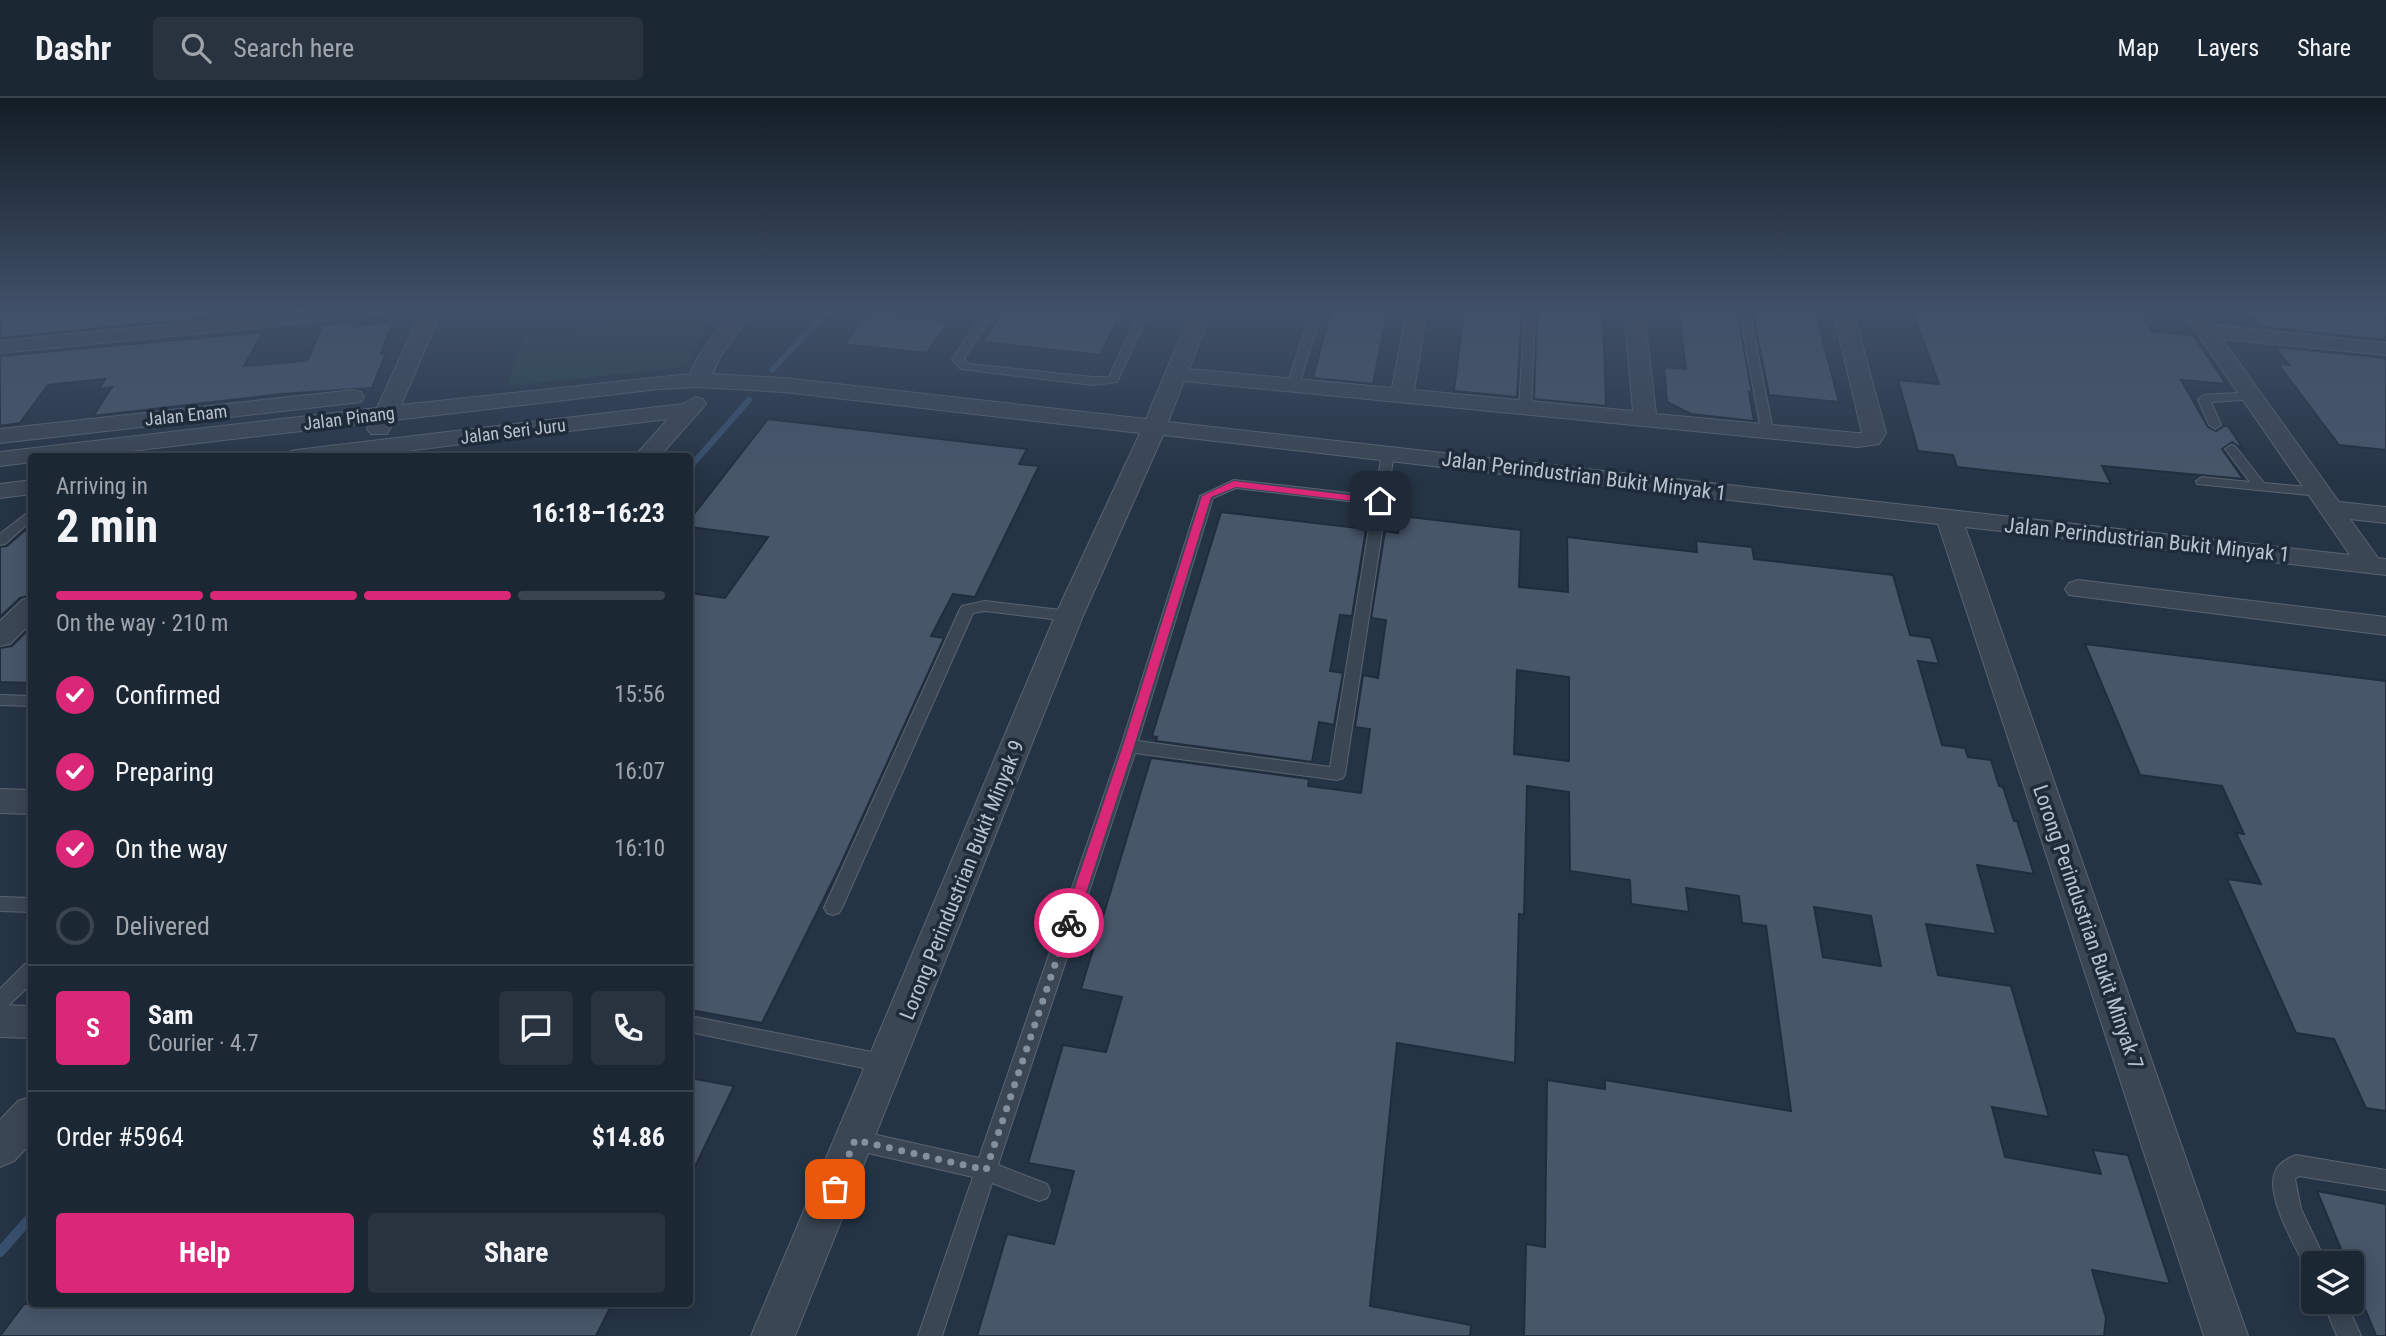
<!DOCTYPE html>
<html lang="en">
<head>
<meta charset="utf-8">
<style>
	body { margin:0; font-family:"Roboto Condensed",sans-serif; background:#293340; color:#f1f3f6; height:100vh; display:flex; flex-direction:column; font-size:26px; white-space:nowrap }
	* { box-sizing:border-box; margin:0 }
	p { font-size:23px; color:#a0a5ac }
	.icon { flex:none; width:38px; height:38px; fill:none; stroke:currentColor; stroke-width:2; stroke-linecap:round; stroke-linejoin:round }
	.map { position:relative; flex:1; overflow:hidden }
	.details { position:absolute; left:28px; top:355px; width:665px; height:854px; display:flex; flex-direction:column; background:#1c2734; border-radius:7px; box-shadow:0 4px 18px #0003,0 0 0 2px #3a444f }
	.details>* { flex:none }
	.buttons { position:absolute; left:2301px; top:1153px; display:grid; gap:14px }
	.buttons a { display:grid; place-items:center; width:63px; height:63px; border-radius:7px; background:#1c2734; box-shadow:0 4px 18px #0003,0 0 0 2px #3a444f; font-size:35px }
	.pin { position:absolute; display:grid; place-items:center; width:60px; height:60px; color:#fff; margin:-30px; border-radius:14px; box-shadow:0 4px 10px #0006 }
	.courier { position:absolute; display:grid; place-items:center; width:70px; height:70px; margin:-35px; border:5px solid #db2777; border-radius:50%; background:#fff; color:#222; box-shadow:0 2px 9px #0007 }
	.head em { font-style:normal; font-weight:700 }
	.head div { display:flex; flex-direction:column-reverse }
	.head { display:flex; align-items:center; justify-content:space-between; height:119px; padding:0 28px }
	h1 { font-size:46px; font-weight:700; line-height:52px }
	.bar { display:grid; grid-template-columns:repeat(4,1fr); gap:10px 7px; align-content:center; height:84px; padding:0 28px }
	.bar i { height:9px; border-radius:5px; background:#3a444f }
	.bar .current { background:#db2777 }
	.bar p { grid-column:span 4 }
	.line { display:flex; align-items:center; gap:18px; padding:0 28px; border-top:2px solid #3a444f }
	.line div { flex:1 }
	.round { display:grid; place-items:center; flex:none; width:74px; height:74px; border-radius:7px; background:#293340 }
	ol { padding:0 28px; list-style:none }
	li { display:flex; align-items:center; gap:21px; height:77px }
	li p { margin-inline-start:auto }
	li .icon { padding:7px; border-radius:50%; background:#db2777; color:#fff; stroke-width:4 }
	li:last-child { color:#a0a5ac }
	li i { width:38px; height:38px; border:4px solid #3a444f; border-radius:50% }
	.cta { display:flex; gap:14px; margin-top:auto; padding:14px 28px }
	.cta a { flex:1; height:80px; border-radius:7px; background:#db2777; color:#fff; font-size:28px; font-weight:700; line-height:80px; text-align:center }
	.cta a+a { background:#293340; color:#f1f3f6 }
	header { display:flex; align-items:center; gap:42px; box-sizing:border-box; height:98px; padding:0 35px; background:#1c2734; border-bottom:2px solid #3a444f }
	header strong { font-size:33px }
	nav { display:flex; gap:38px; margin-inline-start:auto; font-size:24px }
	.search { width:490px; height:63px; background:#293340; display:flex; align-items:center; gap:18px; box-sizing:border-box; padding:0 24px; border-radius:7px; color:#a0a5ac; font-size:26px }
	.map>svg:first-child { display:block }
	.green { fill:#274346 }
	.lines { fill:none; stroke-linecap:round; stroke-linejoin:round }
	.stream-far1 { stroke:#38506d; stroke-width:6 }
	.stream { stroke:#38506d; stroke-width:10 }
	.building { fill:#475669; stroke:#202d3c; stroke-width:2; fill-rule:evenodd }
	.lane-casing { stroke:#596472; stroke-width:2 }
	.street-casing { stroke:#596472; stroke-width:2 }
	.lane { fill:#3a4654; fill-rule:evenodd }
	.street { fill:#3a4654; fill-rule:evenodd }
	.route { fill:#db2777 }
	.done { stroke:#85909e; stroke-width:7; stroke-dasharray:0 12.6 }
	.labels { text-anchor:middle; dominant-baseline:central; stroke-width:7; stroke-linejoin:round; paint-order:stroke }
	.far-street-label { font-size:18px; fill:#b8c1ce; stroke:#1e2b3a }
	.street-label { font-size:21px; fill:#b8c1ce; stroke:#1e2b3a }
</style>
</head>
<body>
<header>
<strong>Dashr</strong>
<div class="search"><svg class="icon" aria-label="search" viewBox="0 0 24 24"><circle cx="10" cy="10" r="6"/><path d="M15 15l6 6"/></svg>Search here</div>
<nav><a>Map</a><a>Layers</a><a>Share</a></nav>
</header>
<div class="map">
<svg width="2386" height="1238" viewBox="0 0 2386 1238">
	<rect width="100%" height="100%" fill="#253445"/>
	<polygon class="green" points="648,212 723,212 698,243 686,269 507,288 525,238 588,232"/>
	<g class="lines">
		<g class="stream-far1">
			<polyline points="772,272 829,212"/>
			<polyline points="690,369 749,302"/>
		</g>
		<polyline class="stream" points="0,1154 32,1118"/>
	</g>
	<g class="building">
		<polygon points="17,212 231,212 227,218 0,240 0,213"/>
		<polygon points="1004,212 1123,212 1100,257 982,244"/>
		<polygon points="1331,212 1388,212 1373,286 1313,280"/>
		<polygon points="1464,212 1522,212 1517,299 1454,293"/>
		<polygon points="1537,212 1603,212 1606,308 1534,301"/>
		<polygon points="1678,212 1737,212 1752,295 1749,294 1754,323 1691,316 1667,304 1664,269 1686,271"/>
		<polygon points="1752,212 1815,212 1839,304 1769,297"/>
		<polygon points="1912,212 2139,212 2152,233 2193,237 2226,286 2181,282 2208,329 2216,333 2224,328 2228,328 2244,352 2232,344 2222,351 2243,381 2102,368 2111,386 1957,369 1953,357 1918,353 1898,282 1939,286"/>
		<polygon points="2248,212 2323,212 2386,217 2386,242 2261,229"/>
		<polygon points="869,214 949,223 927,255 844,246"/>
		<polygon points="356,222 354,228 393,224 381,256 386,255 372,290 282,296 93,318 112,289 99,291 105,281 48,287 20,325 0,328 0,258 263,234 244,268 302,263 308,261 322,228"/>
		<polygon points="2275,249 2386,260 2386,352 2339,347 2278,266 2289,267"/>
		<polygon points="768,321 1027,351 1019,366 1039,368 975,499 953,496 931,538 944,540 840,768 762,925 690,912 690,495 725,500 768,439 690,429 690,421"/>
		<polygon points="1221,414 1366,431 1352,518 1340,517 1330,573 1343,575 1334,627 1319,624 1312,664 1156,643 1157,639 1152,638"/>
		<path d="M1401,418l120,14 -2,57 49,5 -1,-55 130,15 -1,-11 56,6 2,12 139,16 17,60 21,3 8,26 -21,-3 24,84 23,3 3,9 23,3 8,26 4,1 11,34h3l17,53 -57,-9 19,69 -70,-10 12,51 73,11 38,131 -57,-10 13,50 96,17 -8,-24 35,5 42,129 -78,-14 14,48 -2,18h-580l2,-92 19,3 2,-167 58,9v-9l186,31 -25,-185 -24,-3 -3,-27 -53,-8 3,24 -58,-8 -1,-24 -60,-9 -1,-79 -42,-6 -3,129 -5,-1 -4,149 -118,-20 -27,263 101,19 -1,11h-493l30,-102 47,10 20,-73 -46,-8 35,-118 43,7 16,-55 -41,-8 70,-231 158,21 -1,7 53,7 9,-64 -15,-2 8,-52 15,3 8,-58 -15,-2 14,-87 13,2zM1517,572l52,7v84l-55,-7zM1814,809l57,9 10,50 -58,-9z"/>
		<polygon points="32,426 32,497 20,500 0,519 0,449 7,448"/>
		<polygon points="32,528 32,585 0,584 0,550 12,548"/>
		<polygon points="2085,546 2386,583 2386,1013 2366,1010 2334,941 2296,935 2227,781 2261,786 2236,735 2244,736 2222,688 2140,677"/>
		<polygon points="690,980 734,988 690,1079"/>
		<polygon points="2317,1093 2386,1106 2386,1238 2376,1238 2352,1179 2352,1166 2347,1166"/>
		<polygon points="24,1206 612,1206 596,1238 0,1238"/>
	</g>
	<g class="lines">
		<g class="lane-casing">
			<g id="lane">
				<polygon points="985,212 995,212 964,261 969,266 1093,279 1109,279 1140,212 1150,212 1117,284 1093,287 961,271 952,261"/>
				<polygon points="1312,212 1322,212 1299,287 1293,291 1289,289 1287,287"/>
				<polygon points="1525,212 1535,212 1531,309 1525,313 1519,309"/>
				<polygon points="1739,212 1749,212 1773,332 1767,336 1761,332"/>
				<polygon points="2379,212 2386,212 2386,215 2380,214"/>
				<polygon points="2252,294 2256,295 2256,301 2211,304 2221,327 2215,331 2209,327 2198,301 2204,297"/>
				<polygon points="2231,347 2235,348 2264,385 2319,390 2326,394 2319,398 2197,386 2196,383 2202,379 2250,384 2225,351"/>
				<path d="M1388,351l6,4 -49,321 -2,4 -6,2 -202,-27 -137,412 49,19 3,7 -3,7 -8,3 -47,-18 -50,153h-24l55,-159 -118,-27 -7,-3 -3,-7 3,-7 7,-3 124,28 142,-412 79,-250 34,-16 141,16 7,-43zM1236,390l137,16 -43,263 -192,-26 75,-243z"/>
				<polygon points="32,411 32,422 5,446 0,447 0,436"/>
				<polygon points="985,503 1069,513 1076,518 1069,523 985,513 973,515 842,810 839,815 833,817 827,815 824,810 960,511 962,508"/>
				<polygon points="0,597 32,598 32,608 0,607"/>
				<polygon points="0,799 32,800 32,814 0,813"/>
				<polygon points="32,864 32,885 7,909 0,911 0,891 25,866"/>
				<polygon points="690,918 887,957 894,960 897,966 894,972 887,975 690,934"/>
				<path d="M2296,1057l90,15v20l-87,-14 -4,3 6,30 26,55h-13v10l-6,-2c-11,-23 -43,-75 -33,-100 3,-8 13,-14 21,-17z"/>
				<polygon points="2323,1204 2346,1204 2361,1238 2337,1238"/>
			</g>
		</g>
		<g class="street-casing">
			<g id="street">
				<polygon points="312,212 381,212 378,216 371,218 0,255 0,243"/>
				<polygon points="422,212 442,212 401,307 690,276 698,259 733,212 753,212 720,259 712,276 784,280 1146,321 1192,212 1212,212 1189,271 1392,290 1407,212 1427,212 1414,292 1633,313 1624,212 1644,212 1656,316 1857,335 1862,335 1833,212 1853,212 1886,335 1879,346 1857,349 1184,283 1168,324 2350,457 2181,212 2201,212 2212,227 2386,245 2386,257 2222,241 2339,404 2386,409 2386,425 2350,421 2378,460 2386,461 2386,477 1965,429 2248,1238 2204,1238 1938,426 1163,337 1083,518 795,1238 751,1238 1055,518 1140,335 784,294 698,289 658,291 395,322 387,336 371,336 367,331 370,325 80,359 32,359 32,364 0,368 0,354 377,310"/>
				<polygon points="353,292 361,294 364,299 361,304 0,345 0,331"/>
				<polygon points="695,299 703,301 706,306 659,359 634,359 668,321 357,359 284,359 288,354 296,352 683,306"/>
				<polygon points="32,382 32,396 0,400 0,386"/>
				<polygon points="2078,482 2386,519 2386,537 2069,497 2065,491 2069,485"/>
				<polygon points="32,499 32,524 10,546 0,548 0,523 22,502"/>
				<polygon points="0,691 32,692 32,716 0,715"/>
				<polygon points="0,907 32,908 32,940 0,939"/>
				<polygon points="32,998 32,1044 14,1063 0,1069 0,1022 18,1003"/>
			</g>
		</g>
		<use href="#lane" class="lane"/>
		<use href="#street" class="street"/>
	</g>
	<linearGradient id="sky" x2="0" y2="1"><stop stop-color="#141d26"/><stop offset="0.55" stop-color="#405068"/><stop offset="1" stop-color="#405068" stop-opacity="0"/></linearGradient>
	<rect width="2386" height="385" fill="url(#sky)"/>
	<polygon class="route" points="1234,383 1380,401 1385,403 1380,406 1236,389 1211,399 1134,648 1076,825 1074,828 1065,828 1063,825 1123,648 1202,398"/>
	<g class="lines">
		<polyline class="done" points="835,1091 855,1042 986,1072 1069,825"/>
	</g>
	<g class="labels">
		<g class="far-street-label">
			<text transform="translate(186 317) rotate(-6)">Jalan Enam</text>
			<text transform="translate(349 320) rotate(-7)">Jalan Pinang</text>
			<text transform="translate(513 333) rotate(-7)">Jalan Seri Juru</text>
		</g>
		<g class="street-label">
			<text transform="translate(1584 378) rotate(7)">Jalan Perindustrian Bukit Minyak 1</text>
			<text transform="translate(2147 442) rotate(6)">Jalan Perindustrian Bukit Minyak 1</text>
			<text transform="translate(962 782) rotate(-68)">Lorong Perindustrian Bukit Minyak 9</text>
			<text transform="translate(2088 829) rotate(71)">Lorong Perindustrian Bukit Minyak 7</text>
		</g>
	</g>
</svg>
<div class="buttons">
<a><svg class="icon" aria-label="layers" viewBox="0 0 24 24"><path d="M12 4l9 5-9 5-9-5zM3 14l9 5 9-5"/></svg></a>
</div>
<div class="pin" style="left:835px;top:1091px;background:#ea580c"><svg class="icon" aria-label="bag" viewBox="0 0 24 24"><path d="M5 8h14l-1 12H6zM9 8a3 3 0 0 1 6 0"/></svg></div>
<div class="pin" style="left:1380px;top:403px;background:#1f2937"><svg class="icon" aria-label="home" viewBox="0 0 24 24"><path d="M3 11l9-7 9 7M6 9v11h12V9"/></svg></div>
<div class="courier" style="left:1069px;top:825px"><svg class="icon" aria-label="bike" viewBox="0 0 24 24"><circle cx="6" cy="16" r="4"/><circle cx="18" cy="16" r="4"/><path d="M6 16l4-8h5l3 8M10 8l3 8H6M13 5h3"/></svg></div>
<section class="details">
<div class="head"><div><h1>2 min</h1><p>Arriving in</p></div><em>16:18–16:23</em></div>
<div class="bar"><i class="current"></i><i class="current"></i><i class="current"></i><i></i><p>On the way · 210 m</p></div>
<ol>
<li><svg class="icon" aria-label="check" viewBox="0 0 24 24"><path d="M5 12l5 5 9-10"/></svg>Confirmed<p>15:56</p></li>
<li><svg class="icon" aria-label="check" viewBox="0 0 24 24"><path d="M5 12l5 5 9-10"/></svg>Preparing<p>16:07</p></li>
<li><svg class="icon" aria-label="check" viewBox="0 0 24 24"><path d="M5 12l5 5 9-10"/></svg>On the way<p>16:10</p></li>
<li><i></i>Delivered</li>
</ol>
<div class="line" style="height:126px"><b class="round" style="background:#db2777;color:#fff">S</b><div><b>Sam</b><p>Courier · 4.7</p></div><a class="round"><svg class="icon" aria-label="chat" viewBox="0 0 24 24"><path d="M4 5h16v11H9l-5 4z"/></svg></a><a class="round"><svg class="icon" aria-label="phone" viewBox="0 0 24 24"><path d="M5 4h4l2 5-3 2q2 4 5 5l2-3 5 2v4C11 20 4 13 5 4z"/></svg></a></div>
<div class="line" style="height:91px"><div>Order #5964</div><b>$14.86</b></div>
<div class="cta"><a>Help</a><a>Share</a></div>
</section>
</div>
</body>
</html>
